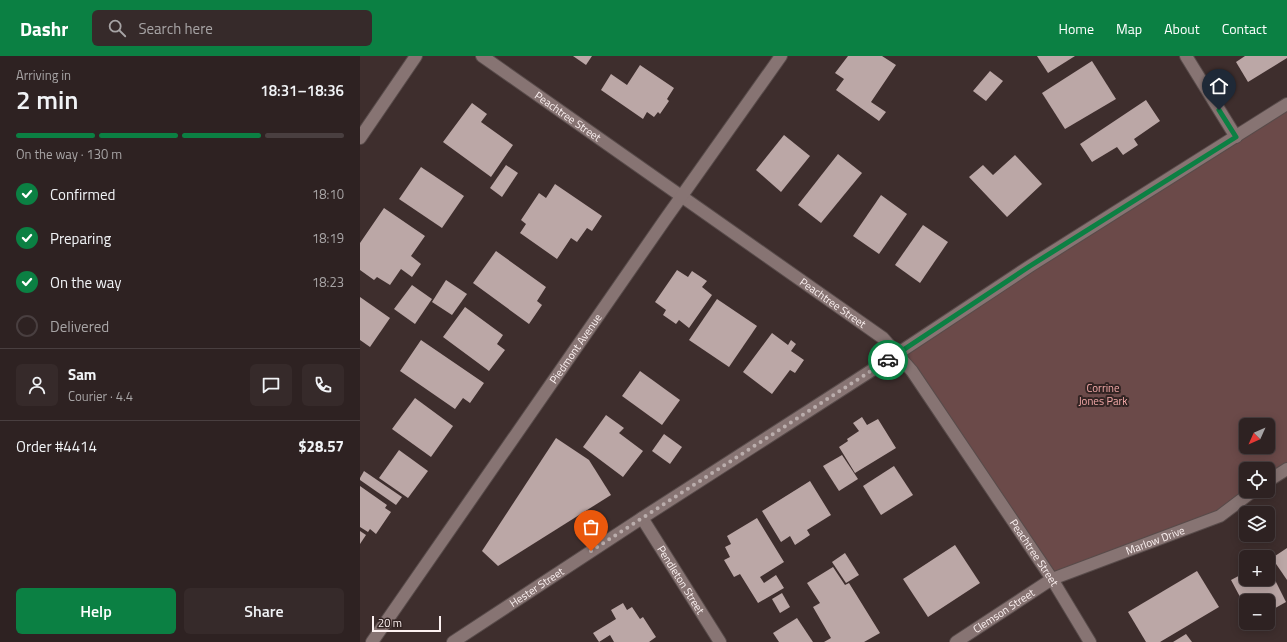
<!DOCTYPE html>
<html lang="en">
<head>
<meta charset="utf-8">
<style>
	body { margin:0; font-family:"Titillium Web",sans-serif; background:#362a2a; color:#f1f3f6; height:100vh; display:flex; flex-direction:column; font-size:15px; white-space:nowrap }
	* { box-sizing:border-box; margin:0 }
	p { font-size:13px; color:#a7a4a5 }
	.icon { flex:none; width:22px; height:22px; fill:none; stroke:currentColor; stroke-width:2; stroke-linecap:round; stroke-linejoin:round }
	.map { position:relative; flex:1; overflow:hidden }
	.panel { display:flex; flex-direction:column; background:#2e2222; width:360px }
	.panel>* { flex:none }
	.needle { width:26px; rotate:225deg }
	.buttons { position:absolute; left:879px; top:362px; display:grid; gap:8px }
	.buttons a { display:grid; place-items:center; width:36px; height:36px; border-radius:6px; background:#2e2222; box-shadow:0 2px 10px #0003,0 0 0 1px #493f40; font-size:20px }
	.scale { position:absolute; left:12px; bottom:10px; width:69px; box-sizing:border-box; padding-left:4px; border:2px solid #fcf1f1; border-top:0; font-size:11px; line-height:14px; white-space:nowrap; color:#fcf1f1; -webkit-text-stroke:3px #332423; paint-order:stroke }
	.pin { position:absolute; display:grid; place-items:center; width:34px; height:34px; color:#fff; margin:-41px -17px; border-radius:50% 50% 50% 0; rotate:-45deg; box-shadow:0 0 4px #0007 }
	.pin .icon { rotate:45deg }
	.courier { position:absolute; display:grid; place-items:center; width:40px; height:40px; margin:-20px; border:3px solid #0b8043; border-radius:50%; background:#fff; color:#222; box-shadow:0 1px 5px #0007 }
	.head em { font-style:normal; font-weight:600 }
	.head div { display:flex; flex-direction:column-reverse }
	.head { display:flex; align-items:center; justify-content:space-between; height:68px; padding:0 16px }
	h1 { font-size:26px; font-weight:600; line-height:30px }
	.bar { display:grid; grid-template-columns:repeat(4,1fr); gap:6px 4px; align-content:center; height:48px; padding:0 16px }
	.bar i { height:5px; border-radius:3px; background:#493f40 }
	.bar .selected { background:#0b8043 }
	.bar p { grid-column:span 4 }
	.line { display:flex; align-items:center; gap:10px; padding:0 16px; border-top:1px solid #493f40 }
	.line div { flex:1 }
	.round { display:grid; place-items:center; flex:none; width:42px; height:42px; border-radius:6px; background:#362a2a }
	ol { padding:0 16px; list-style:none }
	li { display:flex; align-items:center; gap:12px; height:44px }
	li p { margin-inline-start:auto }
	li .icon { padding:4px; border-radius:50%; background:#0b8043; color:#fff; stroke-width:4 }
	li:last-child { color:#a7a4a5 }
	li i { width:22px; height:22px; border:2px solid #493f40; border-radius:50% }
	.button { display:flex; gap:8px; margin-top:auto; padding:8px 16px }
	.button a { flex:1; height:46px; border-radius:6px; background:#0b8043; color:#fff; font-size:16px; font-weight:600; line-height:46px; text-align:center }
	.button a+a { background:#362a2a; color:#f1f3f6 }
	header { display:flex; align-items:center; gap:24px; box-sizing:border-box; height:56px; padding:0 20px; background:#0b8043; color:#fff }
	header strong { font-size:19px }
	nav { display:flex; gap:22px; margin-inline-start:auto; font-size:14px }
	.search { width:280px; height:36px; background:#362a2a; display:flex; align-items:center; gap:10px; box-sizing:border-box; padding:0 14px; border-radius:6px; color:#a7a4a5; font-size:15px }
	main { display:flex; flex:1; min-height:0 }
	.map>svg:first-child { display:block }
	.green { fill:#6b4a49; fill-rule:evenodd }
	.building { fill:#bba7a6 }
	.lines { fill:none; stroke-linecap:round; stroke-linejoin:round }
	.street-casing { stroke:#584b4a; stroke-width:14 }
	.street { stroke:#877473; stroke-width:12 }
	.done { stroke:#baadac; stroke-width:4; stroke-dasharray:0 7.2 }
	.route { stroke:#0b8043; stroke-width:5 }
	.labels { text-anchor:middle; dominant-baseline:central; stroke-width:4; stroke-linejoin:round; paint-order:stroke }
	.street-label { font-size:11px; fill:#fcf1f1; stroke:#332423 }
	.park-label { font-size:11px; fill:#f4aaa9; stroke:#332423 }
</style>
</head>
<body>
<header>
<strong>Dashr</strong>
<div class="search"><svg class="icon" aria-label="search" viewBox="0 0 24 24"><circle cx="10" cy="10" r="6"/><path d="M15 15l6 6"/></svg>Search here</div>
<nav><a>Home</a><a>Map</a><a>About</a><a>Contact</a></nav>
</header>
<main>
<section class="panel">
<div class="head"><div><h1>2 min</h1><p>Arriving in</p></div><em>18:31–18:36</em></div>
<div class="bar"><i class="selected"></i><i class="selected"></i><i class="selected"></i><i></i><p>On the way · 130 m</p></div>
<ol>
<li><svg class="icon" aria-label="check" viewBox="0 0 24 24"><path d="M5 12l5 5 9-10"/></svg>Confirmed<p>18:10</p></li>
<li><svg class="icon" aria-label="check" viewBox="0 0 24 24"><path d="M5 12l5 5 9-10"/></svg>Preparing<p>18:19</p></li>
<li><svg class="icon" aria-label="check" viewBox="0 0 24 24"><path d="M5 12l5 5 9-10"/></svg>On the way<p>18:23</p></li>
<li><i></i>Delivered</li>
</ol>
<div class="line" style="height:72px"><a class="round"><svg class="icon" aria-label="person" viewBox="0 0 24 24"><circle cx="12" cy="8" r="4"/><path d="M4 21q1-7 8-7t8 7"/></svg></a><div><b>Sam</b><p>Courier · 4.4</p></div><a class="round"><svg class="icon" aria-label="chat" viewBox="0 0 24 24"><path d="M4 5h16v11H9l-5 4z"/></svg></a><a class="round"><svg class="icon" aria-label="phone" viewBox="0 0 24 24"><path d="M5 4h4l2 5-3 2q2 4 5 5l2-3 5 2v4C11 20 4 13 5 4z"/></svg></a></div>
<div class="line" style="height:52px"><div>Order #4414</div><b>$28.57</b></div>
<div class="button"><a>Help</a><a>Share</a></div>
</section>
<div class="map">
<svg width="927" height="586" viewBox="0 0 927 586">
	<rect width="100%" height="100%" fill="#3e2e2d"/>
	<path class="green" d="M927,47v366l-19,12v-12h-22v22l-26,25 -168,63 -155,-225zM886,369h22v22h-22z"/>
	<g class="building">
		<polygon points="213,0 232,0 226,9"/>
		<polygon points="488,0 522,0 536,9 511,46 526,56 519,65 476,34 484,23 475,17"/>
		<polygon points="677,0 715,0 688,17"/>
		<polygon points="885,0 927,0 927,2 888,26 876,6"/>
		<polygon points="732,5 756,43 705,73 682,37"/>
		<polygon points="280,9 314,32 307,43 309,45 300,58 298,56 294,61 287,56 283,63 241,34 251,18 267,29"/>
		<polygon points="630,15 643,25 626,45 613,35"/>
		<polygon points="786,44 800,65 774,83 778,89 763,99 757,91 732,106 720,88"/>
		<polygon points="112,47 127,58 121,66 153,89 131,121 83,86"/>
		<polygon points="424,79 450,100 421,136 396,114"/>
		<polygon points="478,98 502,117 461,167 438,149"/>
		<polygon points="655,99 682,128 647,161 609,121 623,109 633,119"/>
		<polygon points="146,109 158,117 142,141 130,132"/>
		<polygon points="61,111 104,140 82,172 39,143"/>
		<polygon points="195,128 242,160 232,175 227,172 217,186 211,182 197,203 160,177 166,168 161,164 179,137 186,142"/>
		<polygon points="521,139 547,158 519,198 493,180"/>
		<polygon points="24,152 65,180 51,200 61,208 52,221 41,213 30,229 17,221 14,224 0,214 0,187"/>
		<polygon points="563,169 588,186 560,227 535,209"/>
		<polygon points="136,195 186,231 177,245 182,249 169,268 113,227"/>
		<polygon points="317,214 328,221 332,215 347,225 342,231 352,239 329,272 319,264 316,268 303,259 306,254 295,246"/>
		<polygon points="86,224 107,238 92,259 72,246"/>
		<polygon points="52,229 72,243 55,268 34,253"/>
		<polygon points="0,241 30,262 10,291 0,284"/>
		<polygon points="357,243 397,270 369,311 329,284"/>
		<polygon points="105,251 143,279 137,288 145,294 129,315 83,281"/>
		<polygon points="412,277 428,289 431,284 436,288 431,295 444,304 435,317 430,314 412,338 383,316"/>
		<polygon points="61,284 124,327 110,347 103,342 95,353 40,315"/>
		<polygon points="280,315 320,344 302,369 262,340"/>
		<polygon points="55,342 93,370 71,401 32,373"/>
		<polygon points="246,359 264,372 259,377 283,395 263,421 223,391"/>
		<polygon points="502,361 507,369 518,363 536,392 495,417 479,391 488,385 487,383 499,375 493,367"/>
		<polygon points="304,378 322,391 310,408 292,395"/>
		<polygon points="196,382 229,404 251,439 138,510 122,495"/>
		<polygon points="39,394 68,415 48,442 19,422"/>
		<polygon points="482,399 498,423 479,435 463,410"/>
		<polygon points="534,410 553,439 521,459 503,430"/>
		<polygon points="4,415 42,441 36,449 0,424 0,422"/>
		<polygon points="450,425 471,459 447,474 450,479 435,489 430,480 421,486 402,455"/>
		<polygon points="0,430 27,449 25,452 31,456 16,478 10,473 8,476 0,471"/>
		<polygon points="397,462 424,506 400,521 404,527 416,519 424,532 398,547 380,518 374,521 364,504 370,501 365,491 371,488 367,480"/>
		<polygon points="0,475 6,479 0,488"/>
		<polygon points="595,489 620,527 568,561 543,523"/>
		<polygon points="927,492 927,524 912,502"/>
		<polygon points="485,497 499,519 486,527 472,506"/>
		<polygon points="908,510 926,546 908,556 908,545 886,545 886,552 871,524 886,516 886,523 908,523"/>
		<polygon points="473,511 485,529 489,527 520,577 504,586 464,586 471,582 453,551 460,547 447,527"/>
		<polygon points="837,515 859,551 800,586 786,586 768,556"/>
		<polygon points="422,537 430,551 420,557 412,543"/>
		<polygon points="263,547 267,554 272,551 280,563 283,561 296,581 289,586 254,586 250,579 239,586 233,577 256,563 251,554"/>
		<polygon points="437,562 453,586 419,586 413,577"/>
		<polygon points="826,578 832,586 813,586"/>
	</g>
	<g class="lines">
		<g class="street-casing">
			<g id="street">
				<path id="s1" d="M122,0l401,282 29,33 140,208 38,63"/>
				<polyline points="826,0 876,81"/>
				<polyline points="0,82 56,0"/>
				<polyline points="908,425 927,413"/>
				<path id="s2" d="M282,462l78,124"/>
				<path id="s3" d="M12,586l292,-421 117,-165"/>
				<path id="s4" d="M93,586l189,-124 255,-164 133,-88 257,-162"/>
				<path id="s5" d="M596,586l96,-63 168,-63 33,-25"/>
			</g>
		</g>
		<use href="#street" class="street"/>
	</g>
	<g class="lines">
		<polyline class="done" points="231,495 528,304"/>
		<polyline class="route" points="528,304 670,210 876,81 859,54"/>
	</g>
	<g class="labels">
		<g class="street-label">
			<text stroke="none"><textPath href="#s1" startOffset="105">Peachtree Street</textPath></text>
			<text stroke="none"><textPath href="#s1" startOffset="429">Peachtree Street</textPath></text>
			<text stroke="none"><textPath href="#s3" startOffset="357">Piedmont Avenue</textPath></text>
			<text stroke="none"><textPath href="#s5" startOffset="225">Marlow Drive</textPath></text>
			<text stroke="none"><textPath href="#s1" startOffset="753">Peachtree Street</textPath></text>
			<text stroke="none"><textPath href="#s2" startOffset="73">Pendleton Street</textPath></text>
			<text stroke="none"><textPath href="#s4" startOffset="100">Hester Street</textPath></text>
			<text stroke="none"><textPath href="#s5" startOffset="57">Clemson Street</textPath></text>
		</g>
		<g class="park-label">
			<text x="743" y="332">Corrine<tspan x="743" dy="13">Jones Park</tspan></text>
		</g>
	</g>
</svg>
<div class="buttons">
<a><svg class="needle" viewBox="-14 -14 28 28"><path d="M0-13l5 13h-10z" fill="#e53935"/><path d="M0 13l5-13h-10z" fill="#a7a4a5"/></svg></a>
<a><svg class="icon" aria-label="locate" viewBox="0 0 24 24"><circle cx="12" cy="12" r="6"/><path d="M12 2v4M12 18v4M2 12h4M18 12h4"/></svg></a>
<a><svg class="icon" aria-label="layers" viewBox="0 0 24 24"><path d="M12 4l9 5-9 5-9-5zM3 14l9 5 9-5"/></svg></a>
<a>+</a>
<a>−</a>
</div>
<div class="scale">20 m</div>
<div class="pin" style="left:231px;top:495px;background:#ea580c"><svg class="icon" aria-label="bag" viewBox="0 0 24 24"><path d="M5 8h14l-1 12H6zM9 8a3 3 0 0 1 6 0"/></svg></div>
<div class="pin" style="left:859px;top:54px;background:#1f2937"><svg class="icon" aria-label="home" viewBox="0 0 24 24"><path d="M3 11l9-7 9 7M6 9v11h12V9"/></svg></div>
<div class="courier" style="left:528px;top:304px"><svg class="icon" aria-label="car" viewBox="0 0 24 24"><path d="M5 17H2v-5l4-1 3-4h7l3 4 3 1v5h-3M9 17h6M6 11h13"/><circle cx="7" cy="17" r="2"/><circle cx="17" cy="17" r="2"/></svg></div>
</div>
</main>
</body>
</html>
